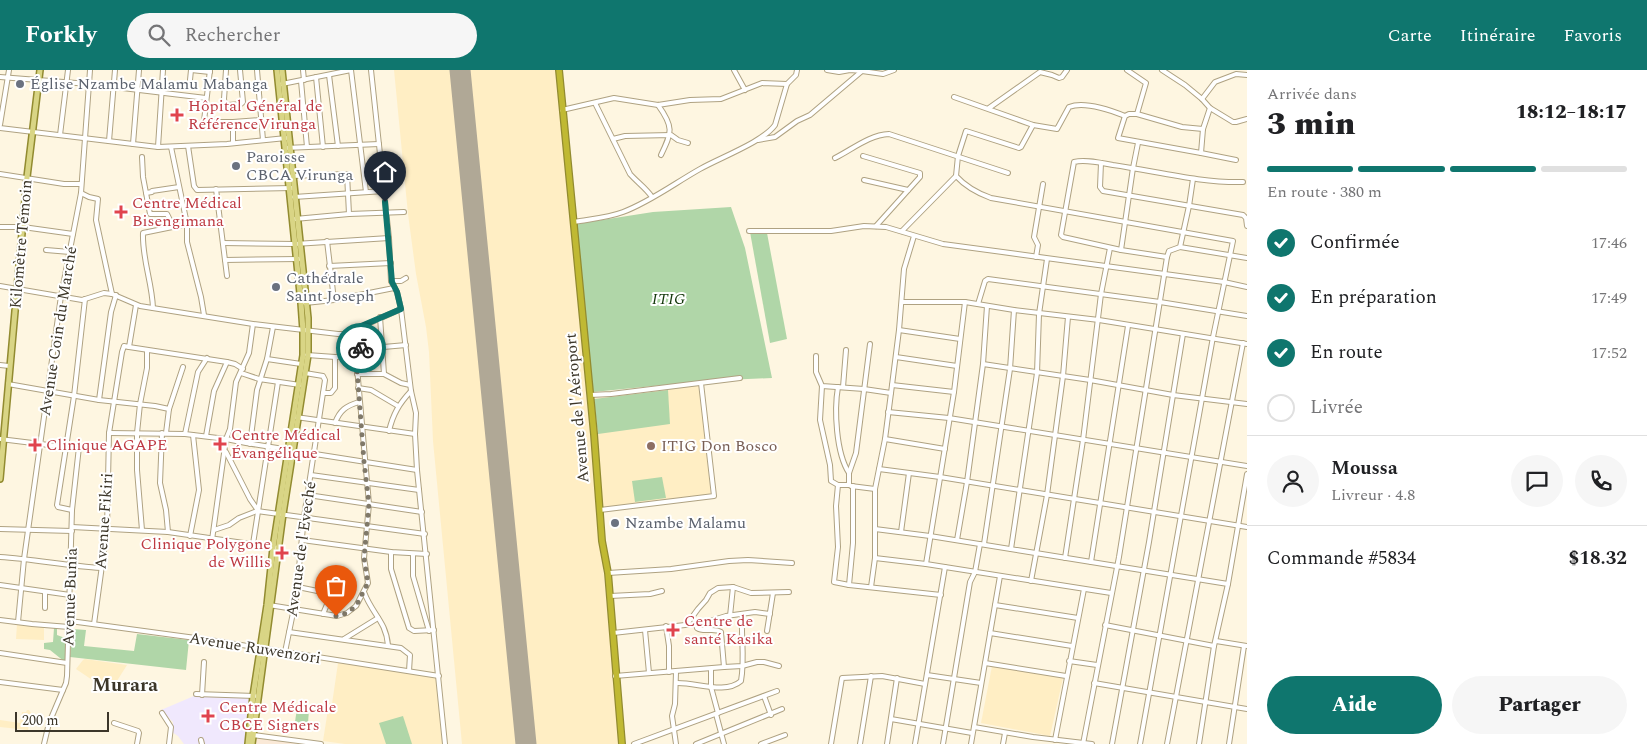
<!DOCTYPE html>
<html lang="fr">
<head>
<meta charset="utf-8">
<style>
	body { margin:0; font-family:Spectral,serif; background:#f6f6f6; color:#202124; height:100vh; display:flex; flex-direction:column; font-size:19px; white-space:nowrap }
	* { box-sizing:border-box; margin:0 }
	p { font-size:16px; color:#757577 }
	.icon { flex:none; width:28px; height:28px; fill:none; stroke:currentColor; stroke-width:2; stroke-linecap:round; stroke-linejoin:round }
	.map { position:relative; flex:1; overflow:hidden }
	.sheet { display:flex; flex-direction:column; background:#fff; width:400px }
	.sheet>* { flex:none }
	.scale { position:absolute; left:15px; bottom:12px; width:94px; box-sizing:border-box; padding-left:5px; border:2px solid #3c3629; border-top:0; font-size:14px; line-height:18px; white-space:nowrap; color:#3c3629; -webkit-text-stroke:4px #fff; paint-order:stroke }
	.pin { position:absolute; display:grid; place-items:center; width:42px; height:42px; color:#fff; margin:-51px -21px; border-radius:50% 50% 50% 0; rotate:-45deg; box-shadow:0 0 5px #0007 }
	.pin .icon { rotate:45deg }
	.courier { position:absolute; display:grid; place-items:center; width:50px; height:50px; margin:-25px; border:4px solid #0f766e; border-radius:50%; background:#fff; color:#222; box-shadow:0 1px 6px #0007 }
	.summary em { font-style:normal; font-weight:800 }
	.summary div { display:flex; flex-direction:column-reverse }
	.summary { display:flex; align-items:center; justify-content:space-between; height:85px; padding:0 20px }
	h1 { font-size:32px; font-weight:800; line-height:38px }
	.bar { display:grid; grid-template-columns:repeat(4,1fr); gap:8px 5px; align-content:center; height:60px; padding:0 20px }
	.bar i { height:6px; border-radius:4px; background:#e0e0e0 }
	.bar .active { background:#0f766e }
	.bar p { grid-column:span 4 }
	.line { display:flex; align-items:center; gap:12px; padding:0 20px; border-top:1px solid #e0e0e0 }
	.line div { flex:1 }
	.round { display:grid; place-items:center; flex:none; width:52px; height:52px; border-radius:26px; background:#f6f6f6 }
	ol { padding:0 20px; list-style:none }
	li { display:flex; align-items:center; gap:15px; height:55px }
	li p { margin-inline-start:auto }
	li .icon { padding:5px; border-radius:50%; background:#0f766e; color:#fff; stroke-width:4 }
	li:last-child { color:#757577 }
	li i { width:28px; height:28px; border:2px solid #e0e0e0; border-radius:50% }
	.cta { display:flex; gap:10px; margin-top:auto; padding:10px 20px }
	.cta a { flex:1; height:58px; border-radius:30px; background:#0f766e; color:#fff; font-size:20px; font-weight:800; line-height:58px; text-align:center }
	.cta a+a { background:#f6f6f6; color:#202124 }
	header { display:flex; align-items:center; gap:30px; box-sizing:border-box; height:70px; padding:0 25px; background:#0f766e; color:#fff }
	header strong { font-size:24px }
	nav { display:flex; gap:28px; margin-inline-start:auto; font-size:18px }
	.search { width:350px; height:45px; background:#f6f6f6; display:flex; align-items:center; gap:12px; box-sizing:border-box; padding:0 18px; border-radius:28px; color:#757577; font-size:19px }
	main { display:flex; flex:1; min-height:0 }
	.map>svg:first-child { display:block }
	.built { fill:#ffeec4 }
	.industrial { fill:#fae9d7 }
	.medical { fill:#f0e8fd }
	.green { fill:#b0d6a8 }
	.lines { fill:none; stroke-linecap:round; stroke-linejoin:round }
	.runway { stroke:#b0a896; stroke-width:21 }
	.minor-casing { stroke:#afa282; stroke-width:6 }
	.major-casing { stroke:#928b30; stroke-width:8 }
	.highway-casing { stroke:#928b30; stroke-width:8 }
	.minor { stroke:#fff; stroke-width:4 }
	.major { stroke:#d9d585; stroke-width:5 }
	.highway { stroke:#c0b933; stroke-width:5.5 }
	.done { stroke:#807969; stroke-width:5; stroke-dasharray:0 9 }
	.route { stroke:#0f766e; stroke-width:6 }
	.worship-dot { fill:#6b7280; stroke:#fff; stroke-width:2 }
	.health-dot { fill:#e0444e; stroke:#fff; stroke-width:2 }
	.education-dot { fill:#8d6e63; stroke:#fff; stroke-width:2 }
	.labels { text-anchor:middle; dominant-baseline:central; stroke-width:4; stroke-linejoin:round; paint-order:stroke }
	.worship-label { font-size:16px; fill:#5b616d; stroke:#fff; text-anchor:start }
	.health-label { font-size:16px; fill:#be3a42; stroke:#fff; text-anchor:start }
	.street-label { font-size:16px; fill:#3c3629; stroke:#fff }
	.park-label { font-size:16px; font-style:italic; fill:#13370a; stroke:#fff }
	.education-label { font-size:16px; fill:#785e54; stroke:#fff; text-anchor:start }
	.quarter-label { font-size:19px; font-weight:bold; fill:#3c3629; stroke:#fff }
</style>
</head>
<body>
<header>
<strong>Forkly</strong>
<div class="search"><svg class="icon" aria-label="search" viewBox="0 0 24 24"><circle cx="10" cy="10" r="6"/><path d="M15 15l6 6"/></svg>Rechercher</div>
<nav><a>Carte</a><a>Itinéraire</a><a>Favoris</a></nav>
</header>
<main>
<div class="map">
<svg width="1247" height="674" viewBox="0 0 1247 674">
	<rect width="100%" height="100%" fill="#fef6e1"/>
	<g class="built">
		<polygon points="394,0 556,0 620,674 462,674 433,371 429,282 426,257 416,204 408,144"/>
		<polygon points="699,314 711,424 603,438 592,329"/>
		<polygon points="17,554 44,556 44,570 16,569"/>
		<polygon points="85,589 127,595 110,622 76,599 83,590"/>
		<polygon points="338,593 437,607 443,674 345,674 323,671 329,633 332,634"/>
		<polygon points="992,596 1063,608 1050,666 981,653"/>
		<polygon points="27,640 29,640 31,643 28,660 0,657 0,650 20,653 22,642 26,642"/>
	</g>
	<polygon class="industrial" points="254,667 307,674 254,674"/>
	<polygon class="medical" points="194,626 248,628 251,630 245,674 184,674 178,666 172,662 173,652 161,640"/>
	<g class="green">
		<polygon points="731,137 745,178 772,308 704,311 593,322 576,154 653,142"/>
		<polygon points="750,162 767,163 787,269 770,273"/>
		<polygon points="668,320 670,354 598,364 594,329"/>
		<polygon points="662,407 666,428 635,432 632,411"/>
		<polygon points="54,558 57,558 57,565 65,568 65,592 50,580 44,579 44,573 53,572"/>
		<polygon points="73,559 86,560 84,576 134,581 137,564 189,570 186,600 70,587"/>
		<polygon points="297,638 309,639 308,654 295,652"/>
		<polygon points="403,646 412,674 386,674 379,653"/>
	</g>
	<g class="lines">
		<polyline class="runway" points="460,0 526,674"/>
		<g class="minor-casing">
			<g id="minor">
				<polyline points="191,0 210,2"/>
				<polyline points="210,0 204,51 206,52 233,52 261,50"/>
				<polyline points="226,0 224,29 225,34 228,35 241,34 243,32 240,0"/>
				<polyline points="257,0 263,70"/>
				<polyline points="303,0 304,10"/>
				<polyline points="351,0 366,122"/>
				<polyline points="371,0 389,168 391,211 397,222 401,239 411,321 416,343 415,364 417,400 445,674"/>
				<polyline points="734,0 745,20"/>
				<polyline points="827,0 839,2 850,0 862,1 883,4 894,0"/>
				<polyline points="1127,0 1146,13 1137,44"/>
				<polyline points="1162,0 1185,15 1202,29 1210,38 1233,52 1236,52 1247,49"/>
				<polyline points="329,5 338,76"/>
				<polyline points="0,7 89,14 206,28"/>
				<polyline points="316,7 323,77"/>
				<polyline points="190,10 191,0"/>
				<polyline points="301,11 307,77"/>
				<polyline points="282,14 351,0"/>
				<path d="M954,27l79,28 24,4 12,-22c15,-6 41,3 56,9"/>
				<polyline points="1202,29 1215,12 1236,4 1247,5"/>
				<path d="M595,33l35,71c7,8 16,14 22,23"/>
				<path d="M658,35c16,22 14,27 3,50"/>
				<polyline points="989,38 1040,2 1052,5 1059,8 1062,7 1067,0"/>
				<polyline points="562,40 614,28 658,35 690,30 721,29 762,13 787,14"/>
				<polyline points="233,52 233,73"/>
				<polyline points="0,55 9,0"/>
				<polyline points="0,58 158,77 227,74 286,68"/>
				<polyline points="1203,59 1182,57 1137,44 1129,44 1125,46 1118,68 1201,83 1236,90"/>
				<polyline points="60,65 68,0"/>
				<polyline points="613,69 625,66 671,65 678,70 688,73"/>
				<polyline points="758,70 775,67 797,51 810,45 862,1"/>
				<polyline points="109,71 115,0"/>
				<polyline points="133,74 139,0"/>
				<polyline points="188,76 194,116 197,120 292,118"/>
				<polyline points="158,77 163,0"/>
				<polyline points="171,77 187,154 187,172 201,227 204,245"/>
				<polyline points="285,78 379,74"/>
				<polyline points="1201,83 1203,59 1210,38"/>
				<polyline points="863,86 920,103 920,107 876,156"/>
				<polyline points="142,87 143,107 150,144 167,144 173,156"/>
				<path d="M835,88c18,-9 34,-23 54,-24l119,39"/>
				<polyline points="1101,93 1100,117 1103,121 1243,145 1246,148 1247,156"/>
				<polyline points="0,104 64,114 81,114"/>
				<polyline points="292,106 347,104 349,144"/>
				<path d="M956,106c10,11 21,17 35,22l242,43 -20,96 -73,407"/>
				<polyline points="864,110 908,120"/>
				<polyline points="216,119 227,206"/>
				<polyline points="81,123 89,127 98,129 96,150 112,224"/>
				<polyline points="146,123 152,122 152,121 179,117"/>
				<polyline points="294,127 384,121"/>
				<polyline points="295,149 349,144 404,142"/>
				<path d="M574,152c16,-3 33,-4 49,-10 27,-10 52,-29 77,-43 19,-11 63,-27 75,-44l12,-41 9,-9 1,-5"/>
				<polyline points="0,157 23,157 73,164"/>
				<polyline points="749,161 831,161 864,156 886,157 943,174 1224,212 1247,217"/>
				<polyline points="902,161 956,106 958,86 966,61 1019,78 1021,77 1033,55"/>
				<polyline points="327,171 334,230"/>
				<polyline points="223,173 295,174 389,168"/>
				<polyline points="1180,177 1247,188"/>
				<polyline points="46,180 70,182"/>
				<polyline points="1121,180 1133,98 1138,73"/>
				<polyline points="1036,187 1038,175 1034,167 1043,114"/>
				<path d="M1167,187l-46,-7 -58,-13 -2,-2 13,-73c12,-3 27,1 39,3 43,6 86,18 130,17"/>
				<polyline points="225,190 299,189"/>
				<polyline points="329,196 391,193"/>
				<polyline points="391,211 401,211 406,208"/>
				<polyline points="0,216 82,230 104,223 112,224 140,236 253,254 338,264 345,264 401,239"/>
				<polyline points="902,232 965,232 1014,240 1099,250 1247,274"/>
				<polyline points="305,233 334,230 394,218"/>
				<polyline points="978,234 985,211 988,209 1160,232 1247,246"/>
				<path d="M153,238c-1,-26 -11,-49 -10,-75l44,-9"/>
				<polyline points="380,247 384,304"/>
				<polyline points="359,257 361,279"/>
				<polyline points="899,260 960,269"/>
				<polyline points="129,277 227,292 235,294 243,299"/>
				<polyline points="307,285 335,287 356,286"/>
				<polyline points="816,286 816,302 822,316 864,319 891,323"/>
				<polyline points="896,287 957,296"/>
				<polyline points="267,289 301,294"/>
				<polyline points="983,294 1090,310 1173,325 1247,334"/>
				<polyline points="0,295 9,296"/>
				<polyline points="241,303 259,309 300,315"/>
				<polyline points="357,304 384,304 401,313 410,315"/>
				<polyline points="8,314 99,330 155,336 169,339"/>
				<polyline points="892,315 954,322"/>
				<polyline points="822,316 820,350 830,395 831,411 838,415 849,415 849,403 856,383 870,274"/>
				<path d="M838,317c-4,23 -2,66 11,86"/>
				<polyline points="843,317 846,280"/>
				<polyline points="358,318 371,320 398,336"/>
				<polyline points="323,323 331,323 335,318 335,287"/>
				<polyline points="590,325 611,324 740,308"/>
				<polyline points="99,330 111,242 116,225"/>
				<polyline points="888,342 949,348 1247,396"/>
				<polyline points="296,347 415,364"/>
				<path d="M335,353c5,-13 11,-17 24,-21"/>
				<path d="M389,361c4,-17 10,-27 22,-40"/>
				<polyline points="109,363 185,364 226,369 246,373 290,380"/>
				<polyline points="162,363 160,413 166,440 168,462"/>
				<polyline points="166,363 169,339 183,297"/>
				<polyline points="185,364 198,302 207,288"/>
				<polyline points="206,366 214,321 227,292"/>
				<polyline points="0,369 65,377 107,377"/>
				<polyline points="885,369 945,379"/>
				<polyline points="250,374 257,320 267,289 273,257"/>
				<polyline points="226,382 250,429 257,439"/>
				<polyline points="315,384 417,400"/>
				<polyline points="879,399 940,407 1247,457"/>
				<polyline points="311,405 419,420"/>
				<polyline points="838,415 836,436 838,477 834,512 849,515"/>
				<polyline points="851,416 875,419"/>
				<polyline points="853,416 853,473 849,515 941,525"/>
				<polyline points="308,425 422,442"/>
				<polyline points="72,440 58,437 57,435 74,326 85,229"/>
				<polyline points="600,440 714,426 701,313"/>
				<polyline points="72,457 168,462 278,478"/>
				<polyline points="0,459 72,461"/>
				<polyline points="875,459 930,466 1228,514"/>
				<polyline points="142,460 137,400 137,363 140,334 147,298 147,280"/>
				<polyline points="214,460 229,455 239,448 257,441 425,464"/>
				<polyline points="901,462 909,403"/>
				<polyline points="190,466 199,420 193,365"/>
				<polyline points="212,470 226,369 230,359 236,312 249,283 253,254"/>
				<polyline points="302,470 391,482 427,484"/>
				<polyline points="957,470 967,412 983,294 987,236"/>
				<polyline points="253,474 278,312"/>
				<polyline points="984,474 1010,299 1014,240"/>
				<polyline points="1011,479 1037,303 1039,244 1047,189"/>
				<polyline points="391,482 391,499 409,558 414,561 434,560"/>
				<polyline points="413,484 413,506 429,561"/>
				<path d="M0,487c34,2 67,9 101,11"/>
				<polyline points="875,488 926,494 1111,523"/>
				<polyline points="1065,488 1083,370 1101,224 1110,178"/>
				<polyline points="1091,492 1128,256"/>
				<polyline points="926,494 954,322 965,232"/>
				<polyline points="608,503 671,499 729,491 748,490 792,493"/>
				<polyline points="1031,511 1047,425 1063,306 1068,247"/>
				<polyline points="0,515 70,525"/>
				<polyline points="298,517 332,524"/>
				<polyline points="871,517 875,488 875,419 885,369 891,323 899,260 904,199 914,166"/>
				<path d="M364,522c8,22 22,29 24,53"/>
				<polyline points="610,526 650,524 662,521"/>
				<polyline points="269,535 337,546 347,543 356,536 368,513 364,488 369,434 356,286 361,279 406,275"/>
				<polyline points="995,535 1078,548"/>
				<polyline points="45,538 45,522"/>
				<polyline points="323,544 333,520 334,499"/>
				<polyline points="730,546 733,517"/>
				<polyline points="0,550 32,554 69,557"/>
				<polyline points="70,551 203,569 439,606"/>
				<polyline points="18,552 24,489 61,226 81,123 90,0"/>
				<polyline points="94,554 107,459 109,363 122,282 124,276 129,277 136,235"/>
				<polyline points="687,554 698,539 706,530 710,523 718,518 733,517 751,523 789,522"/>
				<polyline points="1105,555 1214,576"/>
				<polyline points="666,556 669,576 669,602"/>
				<polyline points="645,560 649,603"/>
				<polyline points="767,561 773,523"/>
				<polyline points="289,562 401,578 410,585 409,601"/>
				<polyline points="613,563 703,553 726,546 755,542 770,544"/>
				<polyline points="990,563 1072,576"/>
				<polyline points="344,569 378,548"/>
				<polyline points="1216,571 1247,576"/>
				<polyline points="285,582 296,528 304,447 325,310 323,306 305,303"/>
				<polyline points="0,583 67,593"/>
				<polyline points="1069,591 1097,595"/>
				<polyline points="985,593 1066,606"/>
				<polyline points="724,597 742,596 757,592 764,592 779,596"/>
				<polyline points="711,599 711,617 718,643"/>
				<polyline points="676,602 675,634 672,646 676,674"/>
				<polyline points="927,605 981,613"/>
				<path d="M615,606l109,-9 -3,-35c-7,-5 -17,1 -24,-4l-1,-4"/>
				<polyline points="0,612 63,620"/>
				<path d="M676,613c20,-1 49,12 65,-2 4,-22 0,-44 1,-66"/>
				<polyline points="1094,613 1247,639"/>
				<polyline points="196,624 255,626"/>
				<polyline points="202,625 204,592"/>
				<polyline points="764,626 771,645"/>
				<polyline points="162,643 171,657 169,674"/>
				<polyline points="716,644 724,674"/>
				<polyline points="891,649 972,663"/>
				<polyline points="114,653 138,661 139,663 137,674"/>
				<polyline points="974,657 1033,667 1092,674"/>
				<polyline points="253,665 321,674"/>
				<polyline points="201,670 202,674"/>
				<polyline points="1055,670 1084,519"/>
				<polyline points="44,674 49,653 66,613 67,606 72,440 79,377"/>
				<polyline points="634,674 777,621"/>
				<polyline points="696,674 782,639"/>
				<polyline points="761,674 785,665"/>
				<polyline points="831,674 842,608 882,606 925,614"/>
				<polyline points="860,674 871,606"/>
				<polyline points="887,674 897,608"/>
				<polyline points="915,674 945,497"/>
				<polyline points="943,674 970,512 975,502 980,474"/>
				<polyline points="971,674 1000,506"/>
				<polyline points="1003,674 1005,663"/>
				<polyline points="1083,674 1119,487 1167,187 1169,181 1180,177 1189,136 1193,109"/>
				<polyline points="1112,674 1149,472 1183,264"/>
				<polyline points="1167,674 1243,273"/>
				<polyline points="1199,674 1214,576 1228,514 1247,404"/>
				<polyline points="1229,674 1244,576"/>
			</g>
		</g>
		<g class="major-casing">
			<g id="major">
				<polyline points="0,409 27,107 40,0"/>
				<polyline points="248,674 253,626 267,535 273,478 303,285 303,261 301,233 277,0"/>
				<polyline points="252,674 283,444 308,285 308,248 282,0"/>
			</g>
		</g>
		<g class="highway-casing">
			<polyline id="highway" points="559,0 594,364 602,471 608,503 622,674"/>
		</g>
		<use href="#minor" class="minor"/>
		<use href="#major" class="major"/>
		<use href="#highway" class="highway"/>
	</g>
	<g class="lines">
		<polyline class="done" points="336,546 347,543 356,536 368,513 364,488 369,434 364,392 356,286 361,278"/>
		<polyline class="route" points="361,278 359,257 401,239 397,222 392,212 385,132"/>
	</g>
	<g class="worship-dot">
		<circle cx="20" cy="14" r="5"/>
		<circle cx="236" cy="96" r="5"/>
		<circle cx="276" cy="217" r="5"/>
		<circle cx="615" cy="453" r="5"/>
	</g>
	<g class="health-dot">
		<path d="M174.5 37.5h5v5h5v5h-5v5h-5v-5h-5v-5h5z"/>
		<path d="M118.5 134.5h5v5h5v5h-5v5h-5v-5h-5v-5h5z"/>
		<path d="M217.5 366.5h5v5h5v5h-5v5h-5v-5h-5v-5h5z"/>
		<path d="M32.5 367.5h5v5h5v5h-5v5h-5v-5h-5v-5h5z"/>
		<path d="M279.5 475.5h5v5h5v5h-5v5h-5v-5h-5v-5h5z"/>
		<path d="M670.5 552.5h5v5h5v5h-5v5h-5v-5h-5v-5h5z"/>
		<path d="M205.5 638.5h5v5h5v5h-5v5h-5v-5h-5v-5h5z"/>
	</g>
	<circle class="education-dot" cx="651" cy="376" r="5"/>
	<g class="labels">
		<g class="worship-label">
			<text x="30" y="14">Église Nzambe Malamu Mabanga</text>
			<text x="246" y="87">Paroisse<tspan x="246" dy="18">CBCA Virunga</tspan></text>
			<text x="286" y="208">Cathédrale<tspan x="286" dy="18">Saint Joseph</tspan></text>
			<text x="625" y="453">Nzambe Malamu</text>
		</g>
		<g class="health-label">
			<text x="188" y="36">Hôpital Général de<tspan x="188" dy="18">RéférenceVirunga</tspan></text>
			<text x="132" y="133">Centre Médical<tspan x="132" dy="18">Bisengimana</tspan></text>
			<text x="231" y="365">Centre Médical<tspan x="231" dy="18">Évangélique</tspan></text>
			<text x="46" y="375">Clinique AGAPE</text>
			<text x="271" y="474" text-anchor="end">Clinique Polygone<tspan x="271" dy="18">de Willis</tspan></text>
			<text x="684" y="551">Centre de<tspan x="684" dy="18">santé Kasika</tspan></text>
			<text x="219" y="637">Centre Médicale<tspan x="219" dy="18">CBCE Signers</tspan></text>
		</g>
		<g class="street-label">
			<text transform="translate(21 174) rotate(-85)">Kilomètre Témoin</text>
			<text transform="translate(58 261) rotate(-81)">Avenue Coin du Marché</text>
			<text transform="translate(577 338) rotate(-95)">Avenue de l'Aéroport</text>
			<text transform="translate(104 451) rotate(-86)">Avenue Fikiri</text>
			<text transform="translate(301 479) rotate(-82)">Avenue de l'Eveché</text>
			<text transform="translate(70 527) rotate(-88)">Avenue Bunia</text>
			<text transform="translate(255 578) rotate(9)">Avenue Ruwenzori</text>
		</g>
		<g class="park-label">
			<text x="669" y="229">ITIG</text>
		</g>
		<g class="education-label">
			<text x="661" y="376">ITIG Don Bosco</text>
		</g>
		<g class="quarter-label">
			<text x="125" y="615">Murara</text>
		</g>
	</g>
</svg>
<div class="scale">200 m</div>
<div class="pin" style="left:336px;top:546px;background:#ea580c"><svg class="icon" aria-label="bag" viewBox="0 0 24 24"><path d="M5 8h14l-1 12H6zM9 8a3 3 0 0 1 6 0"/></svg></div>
<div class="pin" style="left:385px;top:132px;background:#1f2937"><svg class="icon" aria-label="home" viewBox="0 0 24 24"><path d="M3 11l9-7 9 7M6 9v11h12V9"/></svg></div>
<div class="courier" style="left:361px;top:278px"><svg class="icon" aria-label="bike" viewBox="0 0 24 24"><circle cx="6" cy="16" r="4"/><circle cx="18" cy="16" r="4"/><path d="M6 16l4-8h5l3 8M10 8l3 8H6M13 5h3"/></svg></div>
</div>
<section class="sheet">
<div class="summary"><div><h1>3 min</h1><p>Arrivée dans</p></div><em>18:12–18:17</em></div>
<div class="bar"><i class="active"></i><i class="active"></i><i class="active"></i><i></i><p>En route · 380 m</p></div>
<ol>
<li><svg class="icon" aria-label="check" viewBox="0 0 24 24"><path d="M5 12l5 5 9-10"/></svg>Confirmée<p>17:46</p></li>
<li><svg class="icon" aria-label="check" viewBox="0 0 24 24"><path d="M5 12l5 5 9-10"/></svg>En préparation<p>17:49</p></li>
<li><svg class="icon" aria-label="check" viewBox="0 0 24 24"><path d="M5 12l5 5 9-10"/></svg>En route<p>17:52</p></li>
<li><i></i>Livrée</li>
</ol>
<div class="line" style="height:90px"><a class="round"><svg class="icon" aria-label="person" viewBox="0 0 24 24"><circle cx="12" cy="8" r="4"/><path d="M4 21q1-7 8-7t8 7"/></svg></a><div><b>Moussa</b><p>Livreur · 4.8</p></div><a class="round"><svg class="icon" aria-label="chat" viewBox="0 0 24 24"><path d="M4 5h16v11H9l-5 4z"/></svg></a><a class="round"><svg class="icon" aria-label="phone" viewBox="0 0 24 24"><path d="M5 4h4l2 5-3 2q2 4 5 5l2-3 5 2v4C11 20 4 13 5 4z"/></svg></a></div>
<div class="line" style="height:65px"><div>Commande #5834</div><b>$18.32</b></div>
<div class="cta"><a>Aide</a><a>Partager</a></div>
</section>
</main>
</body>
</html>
